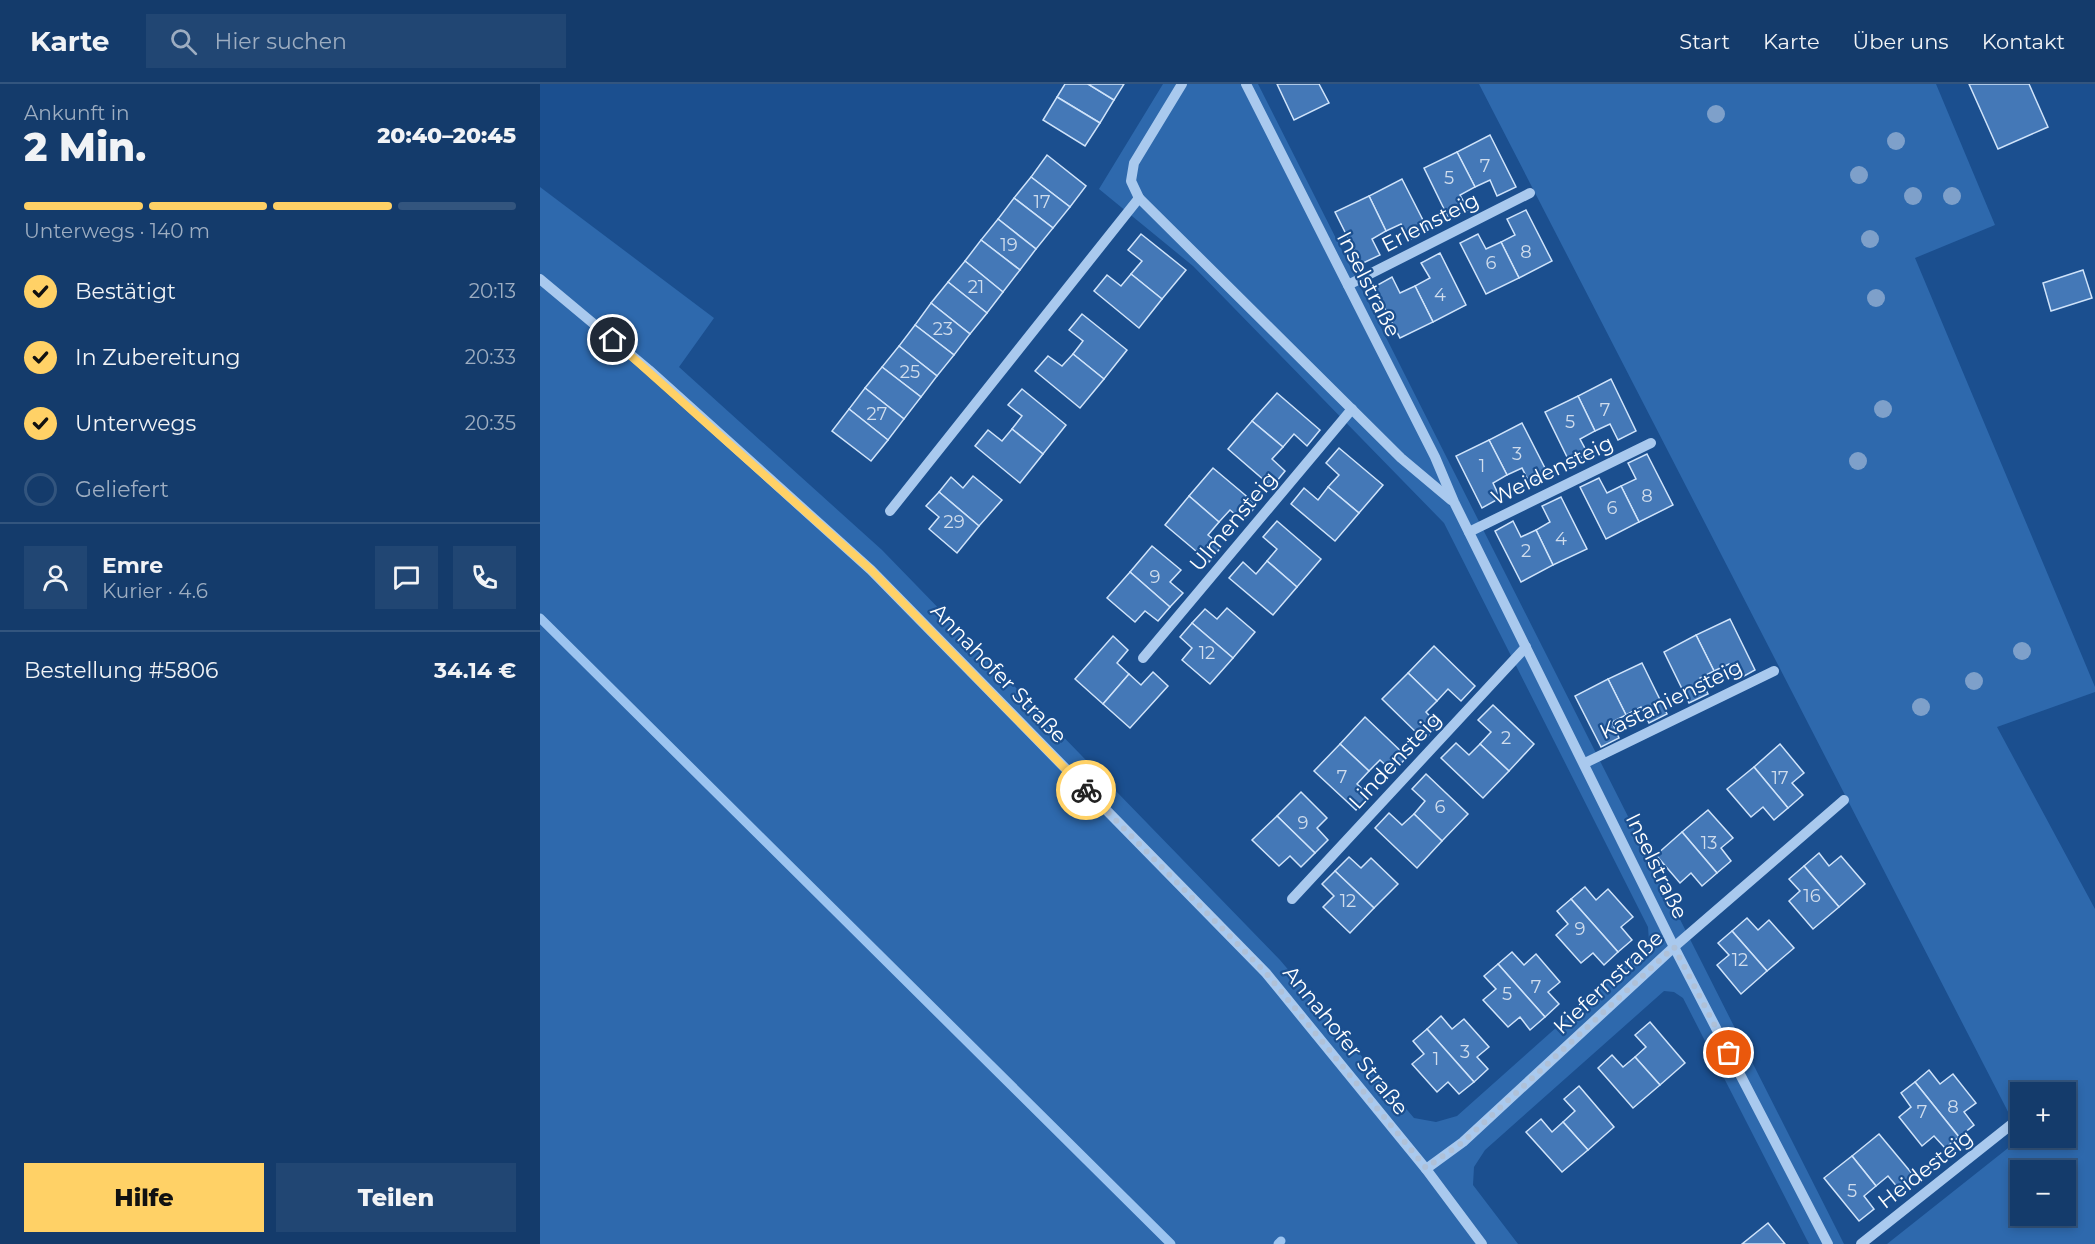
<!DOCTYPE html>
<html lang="de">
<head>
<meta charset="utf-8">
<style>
	body { margin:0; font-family:Montserrat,sans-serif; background:#214673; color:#f1f3f6; height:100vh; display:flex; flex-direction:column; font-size:22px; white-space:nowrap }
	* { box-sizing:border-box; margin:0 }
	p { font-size:20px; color:#9dadc1 }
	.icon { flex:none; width:33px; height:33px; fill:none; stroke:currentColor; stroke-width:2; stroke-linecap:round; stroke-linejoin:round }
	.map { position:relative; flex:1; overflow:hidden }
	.details { display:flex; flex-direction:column; background:#143b6b; width:540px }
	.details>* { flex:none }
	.controls { position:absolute; left:1470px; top:998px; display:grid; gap:12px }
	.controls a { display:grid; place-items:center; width:66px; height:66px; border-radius:0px; background:#143b6b; box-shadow:0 3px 9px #0003,0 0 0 2px #33557e; font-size:30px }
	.pin { position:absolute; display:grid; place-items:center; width:51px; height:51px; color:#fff; margin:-26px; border:3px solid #fff; border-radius:50%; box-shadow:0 2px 6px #0007 }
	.courier { position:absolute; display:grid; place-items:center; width:60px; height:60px; margin:-30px; border:4px solid #ffd166; border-radius:50%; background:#fff; color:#222; box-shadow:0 2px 8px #0007 }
	.overview em { font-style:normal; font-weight:800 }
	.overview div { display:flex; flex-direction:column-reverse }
	.overview { display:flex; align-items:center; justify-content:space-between; height:102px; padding:0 24px }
	h1 { font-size:39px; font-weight:800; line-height:45px }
	.bar { display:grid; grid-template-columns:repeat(4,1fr); gap:9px 6px; align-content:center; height:72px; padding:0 24px }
	.bar i { height:8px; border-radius:4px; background:#33557e }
	.bar .active { background:#ffd166 }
	.bar p { grid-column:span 4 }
	.line { display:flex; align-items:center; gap:15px; padding:0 24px; border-top:2px solid #33557e }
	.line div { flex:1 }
	.round { display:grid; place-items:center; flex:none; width:63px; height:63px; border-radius:0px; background:#214673 }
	ol { padding:0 24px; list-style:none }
	li { display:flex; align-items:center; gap:18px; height:66px }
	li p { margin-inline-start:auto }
	li .icon { padding:6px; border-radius:50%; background:#ffd166; color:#111; stroke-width:4 }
	li:last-child { color:#9dadc1 }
	li i { width:33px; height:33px; border:3px solid #33557e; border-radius:50% }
	.action { display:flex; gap:12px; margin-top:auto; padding:12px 24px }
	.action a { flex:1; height:69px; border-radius:0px; background:#ffd166; color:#111; font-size:24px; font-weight:800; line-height:69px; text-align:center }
	.action a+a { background:#214673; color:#f1f3f6 }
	header { display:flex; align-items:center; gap:36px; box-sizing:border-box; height:84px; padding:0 30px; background:#143b6b; border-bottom:2px solid #33557e }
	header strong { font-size:28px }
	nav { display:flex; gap:33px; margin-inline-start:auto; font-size:21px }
	.search { width:420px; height:54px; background:#214673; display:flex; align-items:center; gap:15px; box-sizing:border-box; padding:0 21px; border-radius:0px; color:#9dadc1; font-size:22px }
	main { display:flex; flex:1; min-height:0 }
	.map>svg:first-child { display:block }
	.green { fill:#2e69ad; fill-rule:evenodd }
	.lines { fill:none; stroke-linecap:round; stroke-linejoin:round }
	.stream { stroke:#9cc4f0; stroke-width:9 }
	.building { fill:#4478b7; stroke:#cfe3fa; stroke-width:1.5 }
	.minor { stroke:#a9c9ee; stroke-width:10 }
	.tree { fill:#7ea0ca }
	.done { stroke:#afc1d8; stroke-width:6; stroke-dasharray:0 10.8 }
	.route { stroke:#ffd166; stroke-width:8 }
	.labels { text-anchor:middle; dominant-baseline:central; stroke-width:4.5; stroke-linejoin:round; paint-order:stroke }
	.number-label { font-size:18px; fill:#d0dded }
	.street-label { font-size:21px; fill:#fff; stroke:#1b4f8f }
</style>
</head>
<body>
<header>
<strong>Karte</strong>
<div class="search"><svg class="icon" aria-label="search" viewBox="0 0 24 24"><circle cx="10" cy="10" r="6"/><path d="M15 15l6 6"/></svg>Hier suchen</div>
<nav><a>Start</a><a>Karte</a><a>Über uns</a><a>Kontakt</a></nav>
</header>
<main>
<section class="details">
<div class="overview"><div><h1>2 Min.</h1><p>Ankunft in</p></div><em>20:40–20:45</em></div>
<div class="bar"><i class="active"></i><i class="active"></i><i class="active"></i><i></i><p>Unterwegs · 140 m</p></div>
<ol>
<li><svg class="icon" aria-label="check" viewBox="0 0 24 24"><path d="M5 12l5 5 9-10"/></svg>Bestätigt<p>20:13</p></li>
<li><svg class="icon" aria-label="check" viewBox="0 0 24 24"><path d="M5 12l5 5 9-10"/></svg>In Zubereitung<p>20:33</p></li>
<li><svg class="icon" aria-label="check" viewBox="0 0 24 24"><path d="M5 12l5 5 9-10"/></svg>Unterwegs<p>20:35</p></li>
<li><i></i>Geliefert</li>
</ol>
<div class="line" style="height:108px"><a class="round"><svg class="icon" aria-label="person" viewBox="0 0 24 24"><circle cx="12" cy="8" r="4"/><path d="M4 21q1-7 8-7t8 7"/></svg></a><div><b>Emre</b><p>Kurier · 4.6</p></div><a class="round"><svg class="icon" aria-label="chat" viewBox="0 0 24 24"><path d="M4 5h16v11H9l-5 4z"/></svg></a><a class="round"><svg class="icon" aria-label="phone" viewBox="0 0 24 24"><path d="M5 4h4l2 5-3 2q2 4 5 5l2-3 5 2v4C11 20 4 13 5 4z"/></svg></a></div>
<div class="line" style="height:78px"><div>Bestellung #5806</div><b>34.14 €</b></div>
<div class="action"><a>Hilfe</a><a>Teilen</a></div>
</section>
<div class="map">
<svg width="1555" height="1160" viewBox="0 0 1555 1160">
	<rect width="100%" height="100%" fill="#1b4f8f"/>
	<g class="green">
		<polygon points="623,0 718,0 1304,1160 1269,1160 1143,914 1134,908 1124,907 945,1066 934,1083 933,1101 978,1160 0,1160 0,103 174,234 139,283 342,466 740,876 874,1034 896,1038 917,1032 1101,868 1109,857 1108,843 904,439 653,182 559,105"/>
		<path d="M939,0h457l59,141 -80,33 180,429v5l-98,35 98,182v335h-208l135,-107h44v-45h-46v43zM1480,1086h46v45h-46z"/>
	</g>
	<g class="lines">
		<g class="stream">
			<polyline points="0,534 631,1160"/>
			<polyline points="738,1160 741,1157"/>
		</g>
	</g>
	<g class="building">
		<polygon points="525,0 548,0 574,16 560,39 517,13"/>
		<polygon points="548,0 584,0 574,16"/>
		<polygon points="737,0 779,0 789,19 754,36"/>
		<polygon points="1429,0 1489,0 1508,43 1458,65"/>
		<polygon points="517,13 560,39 545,62 503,36"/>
		<polygon points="950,51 976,103 957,112 950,96 935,103 917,68"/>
		<polygon points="917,68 935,103 920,111 928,126 909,135 884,84"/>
		<polygon points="507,71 546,102 530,123 491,93"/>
		<polygon points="491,93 530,123 513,144 474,114"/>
		<polygon points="862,95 888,146 869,156 861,140 846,147 829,112"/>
		<polygon points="829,112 846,147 832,155 840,171 821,180 795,128"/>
		<polygon points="474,114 513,144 496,165 458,135"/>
		<polygon points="986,126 1012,177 979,194 961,158 975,151 967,135"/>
		<polygon points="458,135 496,165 480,186 441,156"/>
		<polygon points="601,150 646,186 622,215 591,190 602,177 588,166"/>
		<polygon points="938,150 946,165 961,158 979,194 946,210 920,159"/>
		<polygon points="441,156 480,186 463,208 425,177"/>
		<polygon points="900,169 926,221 893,238 875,202 890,194 881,179"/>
		<polygon points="425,177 463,208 447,229 408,198"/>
		<polygon points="1543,186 1552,214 1511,227 1503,199"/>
		<polygon points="591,190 622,215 599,244 554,207 567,191 581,202"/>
		<polygon points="852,193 860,209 875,202 893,238 860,254 834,203"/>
		<polygon points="408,198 447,229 430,250 391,219"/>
		<polygon points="391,219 430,250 414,271 375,241"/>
		<polygon points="542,230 587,266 564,295 533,270 543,257 529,246"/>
		<polygon points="375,241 414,271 397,292 359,262"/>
		<polygon points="359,262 397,292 381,313 342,283"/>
		<polygon points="533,270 564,295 540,324 495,287 508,272 522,282"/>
		<polygon points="342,283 381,313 364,335 325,304"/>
		<polygon points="1071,295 1096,347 1078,356 1070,340 1055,347 1038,312"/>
		<polygon points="325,304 364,335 348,356 309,325"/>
		<polygon points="482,305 526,341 503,370 472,345 482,332 468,321"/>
		<polygon points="737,309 780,346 767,362 754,350 743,363 712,337"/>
		<polygon points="1038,312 1055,347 1040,355 1048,370 1030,379 1005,328"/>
		<polygon points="309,325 348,356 331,377 292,347"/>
		<polygon points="712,337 743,363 732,375 745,387 732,403 688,365"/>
		<polygon points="982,339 1008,390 990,400 982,384 967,391 949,356"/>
		<polygon points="472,345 503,370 480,399 435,362 448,346 462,357"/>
		<polygon points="949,356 967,391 953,399 960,414 942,424 916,372"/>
		<polygon points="799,364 843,401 819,429 788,403 799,391 786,379"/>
		<polygon points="1107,370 1133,421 1099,438 1081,402 1096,395 1088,379"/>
		<polygon points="673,384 717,421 703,437 690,426 679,438 649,412"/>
		<polygon points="433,392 462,416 439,442 399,408 411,393 423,404"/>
		<polygon points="1059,394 1067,409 1081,402 1099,438 1066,455 1040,403"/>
		<polygon points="788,403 819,429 795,457 751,420 764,404 778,416"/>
		<polygon points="399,408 439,442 417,469 389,445 399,433 386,422"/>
		<polygon points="649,412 679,438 668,451 682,462 669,478 625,441"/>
		<polygon points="1021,413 1047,465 1013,481 996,446 1010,438 1002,422"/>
		<polygon points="737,437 781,475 757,503 727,477 737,465 723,453"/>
		<polygon points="973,437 981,453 996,446 1013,481 981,498 955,447"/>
		<polygon points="612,462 641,486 630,498 643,509 630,523 590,488"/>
		<polygon points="727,477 757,503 733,531 689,494 703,478 716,490"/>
		<polygon points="590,488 630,523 618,537 605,527 595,538 567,514"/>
		<polygon points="687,524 715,548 693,574 652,539 665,525 677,535"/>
		<polygon points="1190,535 1215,586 1197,596 1189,580 1174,587 1156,551"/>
		<polygon points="652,539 693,574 670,600 642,576 652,564 640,553"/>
		<polygon points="1156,551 1174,587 1160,594 1168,610 1149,619 1124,568"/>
		<polygon points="573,552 588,566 577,579 589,590 563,620 535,595"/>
		<polygon points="894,562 935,602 921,617 908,605 897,617 868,589"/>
		<polygon points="1102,579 1127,630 1109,639 1101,623 1086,631 1068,595"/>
		<polygon points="613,588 628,602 590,644 563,620 589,590 601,601"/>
		<polygon points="868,589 897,617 886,628 898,641 884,656 842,615"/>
		<polygon points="1068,595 1086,631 1072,638 1079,654 1061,663 1035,612"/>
		<polygon points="953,621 994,660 969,687 940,660 951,648 938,636"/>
		<polygon points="825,633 867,673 853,688 840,676 829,687 800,660"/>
		<polygon points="916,659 929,671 940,660 969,687 943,714 901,674"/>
		<polygon points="800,660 829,687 817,700 830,712 816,726 774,687"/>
		<polygon points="1240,660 1264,689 1252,699 1263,711 1248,724 1214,683"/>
		<polygon points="1214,683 1248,724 1234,736 1223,723 1211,733 1187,705"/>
		<polygon points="886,690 928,730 902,757 874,730 885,717 872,705"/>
		<polygon points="761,708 787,734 777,744 788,756 775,769 737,732"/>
		<polygon points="1168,726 1193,754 1181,764 1191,777 1177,789 1142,748"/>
		<polygon points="849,729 862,741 874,730 902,757 877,784 835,744"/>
		<polygon points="737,732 775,769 761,783 750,772 739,782 712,756"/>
		<polygon points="1142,748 1177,789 1162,802 1151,789 1140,799 1116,771"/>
		<polygon points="1279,769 1289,782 1301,772 1325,800 1299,823 1264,782"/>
		<polygon points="809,773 821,784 831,774 858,800 834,824 795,787"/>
		<polygon points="1264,782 1299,823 1273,845 1249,817 1260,807 1249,795"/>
		<polygon points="795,787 834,824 810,849 783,823 794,812 782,800"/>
		<polygon points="1045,803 1056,816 1068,805 1093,833 1081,843 1092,856 1078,868 1031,815"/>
		<polygon points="1031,815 1078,868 1064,881 1053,869 1041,879 1016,851 1028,840 1017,827"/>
		<polygon points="1207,834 1218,846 1229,836 1254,864 1227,887 1192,847"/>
		<polygon points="1192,847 1227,887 1201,910 1177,881 1189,871 1178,859"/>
		<polygon points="972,868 984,881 996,870 1020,898 1008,908 1019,920 1005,933 958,880"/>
		<polygon points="958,880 1005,933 990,946 980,933 968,943 943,916 956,905 944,892"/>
		<polygon points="901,932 912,945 924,935 949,963 937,973 948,985 934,998 887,945"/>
		<polygon points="1110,938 1145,979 1120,1001 1095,973 1106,963 1095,951"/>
		<polygon points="887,945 934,998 919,1010 908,998 897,1008 872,980 884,970 873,957"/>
		<polygon points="1072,971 1083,983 1095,973 1120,1001 1093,1024 1058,984"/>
		<polygon points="1389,986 1400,1000 1413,990 1436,1019 1424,1028 1434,1041 1419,1053 1375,998"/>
		<polygon points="1375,998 1419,1053 1405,1064 1394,1052 1382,1062 1359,1033 1371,1023 1361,1009"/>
		<polygon points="1039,1002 1074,1043 1048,1066 1023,1038 1035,1027 1024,1015"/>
		<polygon points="1001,1035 1012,1048 1023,1038 1048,1066 1022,1088 986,1048"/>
		<polygon points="1339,1050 1374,1092 1359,1105 1348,1092 1336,1102 1312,1072"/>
		<polygon points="1312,1072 1336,1102 1324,1112 1334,1125 1319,1137 1284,1094"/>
		<polygon points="1228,1139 1245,1160 1202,1160"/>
	</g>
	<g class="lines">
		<g class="minor">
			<polyline points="706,0 895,373 914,418 1134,863 1288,1160"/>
			<polyline points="599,114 861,374 911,416"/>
			<polyline points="0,195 109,286 331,486 726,889 886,1085 942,1160"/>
			<polyline points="808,201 990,109"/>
			<polyline points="350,427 599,114 591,97 594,79 642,0"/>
			<polyline points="929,448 1111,359"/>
			<polyline points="603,574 812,325"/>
			<polyline points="1045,679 1234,587"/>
			<polyline points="752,815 986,563"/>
			<polyline points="886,1085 923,1058 1134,863 1304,716"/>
			<polyline points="1321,1160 1472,1040"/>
		</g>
	</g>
	<g class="tree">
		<circle cx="1176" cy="30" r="9"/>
		<circle cx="1356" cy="57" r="9"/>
		<circle cx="1319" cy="91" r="9"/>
		<circle cx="1373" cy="112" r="9"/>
		<circle cx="1412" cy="112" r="9"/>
		<circle cx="1330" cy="155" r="9"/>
		<circle cx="1336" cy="214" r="9"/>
		<circle cx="1343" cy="325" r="9"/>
		<circle cx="1318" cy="377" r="9"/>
		<circle cx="1482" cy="567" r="9"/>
		<circle cx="1434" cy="597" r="9"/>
		<circle cx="1381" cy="623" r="9"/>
	</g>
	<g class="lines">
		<polyline class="done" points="546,706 726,889 886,1084 923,1058 1134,863 1189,969"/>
		<polyline class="route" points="73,256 331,486 546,706"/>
	</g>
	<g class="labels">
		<g class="number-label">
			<text x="945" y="82">7</text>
			<text x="909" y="94">5</text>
			<text x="502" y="118">17</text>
			<text x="469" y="161">19</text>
			<text x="986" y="168">8</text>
			<text x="951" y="179">6</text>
			<text x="436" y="203">21</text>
			<text x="900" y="211">4</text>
			<text x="403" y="245">23</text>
			<text x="370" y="288">25</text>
			<text x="1065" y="326">7</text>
			<text x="337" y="330">27</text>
			<text x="1030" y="338">5</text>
			<text x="977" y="370">3</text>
			<text x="942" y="382">1</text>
			<text x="1107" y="412">8</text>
			<text x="1072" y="424">6</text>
			<text x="414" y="438">29</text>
			<text x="1021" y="455">4</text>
			<text x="986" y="467">2</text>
			<text x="615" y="493">9</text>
			<text x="667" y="569">12</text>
			<text x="966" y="654">2</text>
			<text x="802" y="693">7</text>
			<text x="1240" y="694">17</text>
			<text x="900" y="723">6</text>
			<text x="763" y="739">9</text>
			<text x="1169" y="759">13</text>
			<text x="1272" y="812">16</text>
			<text x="808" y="817">12</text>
			<text x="1040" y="845">9</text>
			<text x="1200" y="876">12</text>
			<text x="996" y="903">7</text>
			<text x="967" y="910">5</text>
			<text x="925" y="968">3</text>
			<text x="896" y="975">1</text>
			<text x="1413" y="1023">8</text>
			<text x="1382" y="1028">7</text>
			<text x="1312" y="1107">5</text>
		</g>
		<g class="street-label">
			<text transform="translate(890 138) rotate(-27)">Erlensteig</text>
			<text transform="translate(829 200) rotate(63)">Inselstraße</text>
			<text transform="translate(1012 386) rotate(-26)">Weidensteig</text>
			<text transform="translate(693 437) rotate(-50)">Ulmensteig</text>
			<text transform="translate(459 589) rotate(46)">Annahofer Straße</text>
			<text transform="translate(1131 615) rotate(-26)">Kastaniensteig</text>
			<text transform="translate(855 676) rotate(-47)">Lindensteig</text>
			<text transform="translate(1117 782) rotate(64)">Inselstraße</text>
			<text transform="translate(1068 898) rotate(-43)">Kiefernstraße</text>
			<text transform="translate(806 956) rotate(51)">Annahofer Straße</text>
			<text transform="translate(1385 1085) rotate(-38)">Heidesteig</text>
		</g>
	</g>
</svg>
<div class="controls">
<a>+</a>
<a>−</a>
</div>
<div class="pin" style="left:1189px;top:969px;background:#ea580c"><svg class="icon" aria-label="bag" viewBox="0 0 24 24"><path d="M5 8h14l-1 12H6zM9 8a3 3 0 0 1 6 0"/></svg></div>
<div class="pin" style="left:73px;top:256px;background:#1f2937"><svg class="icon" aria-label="home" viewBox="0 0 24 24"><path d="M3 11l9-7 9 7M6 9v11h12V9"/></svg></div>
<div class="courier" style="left:546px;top:706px"><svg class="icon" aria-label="bike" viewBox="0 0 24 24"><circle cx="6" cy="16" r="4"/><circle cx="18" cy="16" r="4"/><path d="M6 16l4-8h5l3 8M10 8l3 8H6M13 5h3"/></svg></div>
</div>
</main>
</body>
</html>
